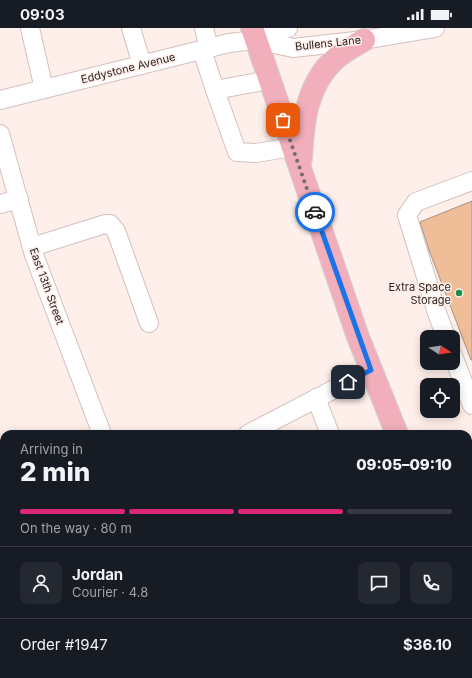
<!DOCTYPE html>
<html lang="en">
<head>
<meta charset="utf-8">
<style>
	body { margin:0; font-family:Inter,sans-serif; background:#242831; color:#f1f3f6; height:100vh; display:flex; flex-direction:column; font-size:15px; white-space:nowrap }
	* { box-sizing:border-box; margin:0 }
	p { font-size:13px; color:#9ea1a6 }
	.icon { flex:none; width:22px; height:22px; fill:none; stroke:currentColor; stroke-width:2; stroke-linecap:round; stroke-linejoin:round }
	.map { position:relative; flex:1; overflow:hidden }
	.sheet { position:absolute; left:0px; top:402px; width:472px; height:248px; display:flex; flex-direction:column; background:#171b24; border-radius:12px 12px 0 0; box-shadow:0 2px 10px #0003 }
	.sheet>* { flex:none }
	.needle { width:26px; rotate:102deg }
	.controls { position:absolute; left:420px; top:302px; display:grid; gap:8px }
	.controls a { display:grid; place-items:center; width:40px; height:40px; border-radius:8px; background:#171b24; box-shadow:0 2px 10px #0003; font-size:20px }
	.pin { position:absolute; display:grid; place-items:center; width:34px; height:34px; color:#fff; margin:-17px; border-radius:8px; box-shadow:0 2px 6px #0006 }
	.courier { position:absolute; display:grid; place-items:center; width:40px; height:40px; margin:-20px; border:3px solid #1a73e8; border-radius:50%; background:#fff; color:#222; box-shadow:0 1px 5px #0007 }
	.head em { font-style:normal; font-weight:800 }
	.head div { display:flex; flex-direction:column-reverse }
	.head { display:flex; align-items:center; justify-content:space-between; height:68px; padding:0 20px }
	h1 { font-size:26px; font-weight:800; line-height:30px }
	.bar { display:grid; grid-template-columns:repeat(4,1fr); gap:6px 4px; align-content:center; height:48px; padding:0 20px }
	.bar i { height:5px; border-radius:3px; background:#363941 }
	.bar .active { background:#db2777 }
	.bar p { grid-column:span 4 }
	.line { display:flex; align-items:center; gap:10px; padding:0 20px; border-top:1px solid #363941 }
	.line div { flex:1 }
	.round { display:grid; place-items:center; flex:none; width:42px; height:42px; border-radius:8px; background:#242831 }
	.status { display:flex; justify-content:space-between; align-items:center; height:28px; padding:0 20px; background:#171b24; direction:ltr }
	.status svg { height:11px; fill:currentColor }
	.map>svg:first-child { display:block }
	.building { fill:#f0bd99; stroke:#a29389 }
	.lines { fill:none; stroke-linecap:round; stroke-linejoin:round }
	.minor-casing { stroke:#d3c0bc; stroke-width:20 }
	.major-casing { stroke:#d5d3d3; stroke-width:24 }
	.minor { stroke:#fff; stroke-width:18 }
	.major { stroke:#f1aebb; stroke-width:22 }
	.done { stroke:#766c69; stroke-width:4; stroke-dasharray:0 7.2 }
	.route { stroke:#1a73e8; stroke-width:5 }
	.poi-dot { fill:#188e49; stroke:#ffefeb; stroke-width:1.5 }
	.labels { text-anchor:middle; dominant-baseline:central; stroke-width:3; stroke-linejoin:round; paint-order:stroke }
	.street-label { font-size:11px; fill:#2c2523; stroke:#ffefeb }
	.poi-label { font-size:11px; fill:#2c2523; stroke:#ffefeb; text-anchor:end }
</style>
</head>
<body>
<div class="status"><b>09:03</b><svg viewBox="0 0 49 12"><path d="M0 12V9h3v3zM5 12V6h3v6zM10 12V3h3v9zM15 12V0h3v12zM26 1h20v11H26zM47 4h2v5h-2z"/></svg></div>
<div class="map">
<svg width="472" height="650" viewBox="0 0 472 650">
	<rect width="100%" height="100%" fill="#ffefeb"/>
	<polygon class="building" points="472,173 472,332 471,332 429,222 420,194"/>
	<g class="lines">
		<g class="minor-casing">
			<g id="minor">
				<polyline points="30,0 44,61"/>
				<polyline points="131,0 142,37"/>
				<polyline points="204,0 209,20"/>
				<polyline points="256,12 293,20 364,12 435,0"/>
				<polyline points="202,22 215,62"/>
				<polyline points="269,52 215,62 237,124 256,125 292,119"/>
				<polyline points="0,72 229,15 256,12 288,0"/>
				<polyline points="0,106 34,227 102,406"/>
				<polyline points="0,176 19,171"/>
				<polyline points="32,219 105,196 110,196 116,203 149,295"/>
				<polyline points="446,309 437,285 407,187 416,174 472,153"/>
				<polyline points="453,328 472,377"/>
				<polyline points="316,370 330,406"/>
				<polyline points="248,406 371,342"/>
				<polyline points="468,446 472,444"/>
				<polyline points="0,503 4,514"/>
				<polyline points="0,532 4,530"/>
				<polyline points="468,560 472,559"/>
				<polyline points="55,646 57,650"/>
				<polyline points="194,646 196,650"/>
				<polyline points="318,650 328,646"/>
			</g>
		</g>
		<g class="major-casing">
			<g id="major">
				<polyline points="252,0 358,309 397,406"/>
				<path d="M301,131c2,-36 5,-74 34,-100 9,-8 19,-13 29,-19"/>
				<polyline points="468,582 472,592"/>
			</g>
		</g>
		<use href="#minor" class="minor"/>
		<use href="#major" class="major"/>
	</g>
	<g class="lines">
		<polyline class="done" points="283,92 315,184"/>
		<polyline class="route" points="315,184 371,342 348,354"/>
	</g>
	<circle class="poi-dot" cx="459" cy="265" r="4"/>
	<g class="labels">
		<g class="street-label">
			<text transform="translate(328 15) rotate(-6)">Bullens Lane</text>
			<text transform="translate(128 40) rotate(-14)">Eddystone Avenue</text>
			<text transform="translate(47 258) rotate(70)">East 13th Street</text>
		</g>
		<g class="poi-label">
			<text x="451" y="259">Extra Space<tspan x="451" dy="13">Storage</tspan></text>
		</g>
	</g>
</svg>
<div class="controls">
<a><svg class="needle" viewBox="-14 -14 28 28"><path d="M0-13l5 13h-10z" fill="#e53935"/><path d="M0 13l5-13h-10z" fill="#9ea1a6"/></svg></a>
<a><svg class="icon" aria-label="locate" viewBox="0 0 24 24"><circle cx="12" cy="12" r="6"/><path d="M12 2v4M12 18v4M2 12h4M18 12h4"/></svg></a>
</div>
<div class="pin" style="left:283px;top:92px;background:#ea580c"><svg class="icon" aria-label="bag" viewBox="0 0 24 24"><path d="M5 8h14l-1 12H6zM9 8a3 3 0 0 1 6 0"/></svg></div>
<div class="pin" style="left:348px;top:354px;background:#1f2937"><svg class="icon" aria-label="home" viewBox="0 0 24 24"><path d="M3 11l9-7 9 7M6 9v11h12V9"/></svg></div>
<div class="courier" style="left:315px;top:184px"><svg class="icon" aria-label="car" viewBox="0 0 24 24"><path d="M5 17H2v-5l4-1 3-4h7l3 4 3 1v5h-3M9 17h6M6 11h13"/><circle cx="7" cy="17" r="2"/><circle cx="17" cy="17" r="2"/></svg></div>
<section class="sheet">
<div class="head"><div><h1>2 min</h1><p>Arriving in</p></div><em>09:05–09:10</em></div>
<div class="bar"><i class="active"></i><i class="active"></i><i class="active"></i><i></i><p>On the way · 80 m</p></div>
<div class="line" style="height:72px"><a class="round"><svg class="icon" aria-label="person" viewBox="0 0 24 24"><circle cx="12" cy="8" r="4"/><path d="M4 21q1-7 8-7t8 7"/></svg></a><div><b>Jordan</b><p>Courier · 4.8</p></div><a class="round"><svg class="icon" aria-label="chat" viewBox="0 0 24 24"><path d="M4 5h16v11H9l-5 4z"/></svg></a><a class="round"><svg class="icon" aria-label="phone" viewBox="0 0 24 24"><path d="M5 4h4l2 5-3 2q2 4 5 5l2-3 5 2v4C11 20 4 13 5 4z"/></svg></a></div>
<div class="line" style="height:52px"><div>Order #1947</div><b>$36.10</b></div>
</section>
</div>
</body>
</html>
